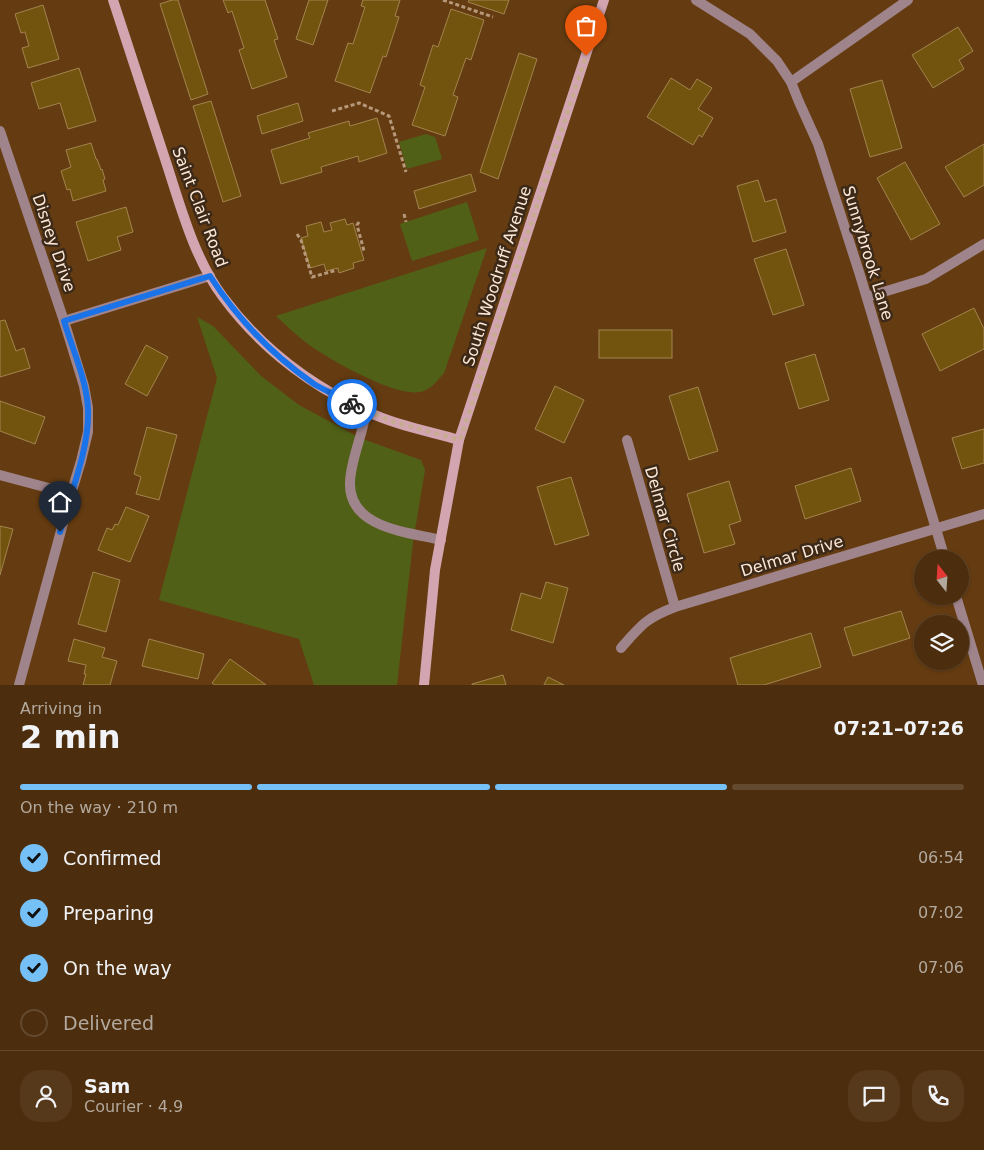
<!DOCTYPE html>
<html lang="en">
<head>
<meta charset="utf-8">
<style>
	body { margin:0; font-family:"DejaVu Sans",sans-serif; background:#56391b; color:#f1f3f6; height:100vh; display:flex; flex-direction:column; font-size:19px; white-space:nowrap }
	* { box-sizing:border-box; margin:0 }
	p { font-size:16px; color:#b2a89d }
	.icon { flex:none; width:28px; height:28px; fill:none; stroke:currentColor; stroke-width:2; stroke-linecap:round; stroke-linejoin:round }
	.map { position:relative; height:685px; overflow:hidden }
	.side { display:flex; flex-direction:column; background:#4c2d0d; flex:1 }
	.side>* { flex:none }
	.needle { width:32px; rotate:343deg }
	.controls { position:absolute; left:914px; top:550px; display:grid; gap:10px }
	.controls a { display:grid; place-items:center; width:55px; height:55px; border-radius:50%; background:#4c2d0d; box-shadow:0 1px 4px #0004,0 0 0 1px #63492e; font-size:25px }
	.pin { position:absolute; display:grid; place-items:center; width:42px; height:42px; color:#fff; margin:-51px -21px; border-radius:50% 50% 50% 0; rotate:-45deg; box-shadow:0 0 5px #0007 }
	.pin .icon { rotate:45deg }
	.courier { position:absolute; display:grid; place-items:center; width:50px; height:50px; margin:-25px; border:4px solid #1a73e8; border-radius:50%; background:#fff; color:#222; box-shadow:0 1px 6px #0007 }
	.overview em { font-style:normal; font-weight:800 }
	.overview div { display:flex; flex-direction:column-reverse }
	.overview { display:flex; align-items:center; justify-content:space-between; height:85px; padding:0 20px }
	h1 { font-size:32px; font-weight:800; line-height:38px }
	.bar { display:grid; grid-template-columns:repeat(4,1fr); gap:8px 5px; align-content:center; height:60px; padding:0 20px }
	.bar i { height:6px; border-radius:4px; background:#63492e }
	.bar .current { background:#75c0f6 }
	.bar p { grid-column:span 4 }
	.line { display:flex; align-items:center; gap:12px; padding:0 20px; border-top:1px solid #63492e }
	.line div { flex:1 }
	.round { display:grid; place-items:center; flex:none; width:52px; height:52px; border-radius:20px; background:#56391b }
	ol { padding:0 20px; list-style:none }
	li { display:flex; align-items:center; gap:15px; height:55px }
	li p { margin-inline-start:auto }
	li .icon { padding:5px; border-radius:50%; background:#75c0f6; color:#111; stroke-width:4 }
	li:last-child { color:#b2a89d }
	li i { width:28px; height:28px; border:2px solid #63492e; border-radius:50% }
	.map>svg:first-child { display:block }
	.green { fill:#506117 }
	.building { fill:#73540e; stroke:#a1844e }
	.lines { fill:none; stroke-linecap:round; stroke-linejoin:round }
	.path { stroke:#b6987a; stroke-width:3; stroke-dasharray:4 2.5; stroke-linecap:butt }
	.lane { stroke:#a0848b; stroke-width:10 }
	.street { stroke:#a0848b; stroke-width:10 }
	.secondary { stroke:#d2a5b0; stroke-width:10 }
	.done { stroke:#c8ac92; stroke-width:5; stroke-dasharray:0 9 }
	.route { stroke:#1a73e8; stroke-width:6 }
	.labels { text-anchor:middle; dominant-baseline:central; stroke-width:5; stroke-linejoin:round; paint-order:stroke }
	.street-label { font-size:16px; fill:#fde8d7; stroke:#3c2918 }
</style>
</head>
<body>
<div class="map">
<svg width="984" height="685" viewBox="0 0 984 685">
	<rect width="100%" height="100%" fill="#653c11"/>
	<g class="green">
		<polygon points="426,134 435,137 442,159 407,169 399,142"/>
		<polygon points="467,202 479,240 412,261 400,224"/>
		<path d="M487,248l-43,125c-7,8 -13,17 -24,19 -25,5 -90,-32 -112,-48 -11,-8 -22,-19 -32,-28z"/>
		<polygon points="197,317 213,326 261,376 299,405 360,438 421,460 425,470 413,542 397,685 314,685 299,639 159,600 217,378"/>
	</g>
	<g class="building">
		<polygon points="172,0 178,0 208,94 191,100 160,4"/>
		<polygon points="223,0 265,0 278,39 274,40 287,77 252,89 239,50 244,48 232,11 228,13"/>
		<polygon points="309,0 328,0 313,45 296,39"/>
		<polygon points="363,0 400,0 395,16 399,17 386,57 383,56 370,93 335,81 348,43 353,44 365,7 361,6"/>
		<polygon points="469,0 509,0 504,14 468,2"/>
		<polygon points="43,5 59,59 28,68 22,48 29,46 25,32 21,33 15,14"/>
		<polygon points="451,9 484,20 471,60 466,58 453,95 458,97 445,136 412,125 425,87 420,85 433,45 438,47"/>
		<polygon points="958,27 973,51 959,60 964,69 933,88 912,55"/>
		<polygon points="519,53 537,59 498,179 480,172"/>
		<polygon points="79,68 96,121 68,129 60,103 39,109 31,83"/>
		<polygon points="671,78 690,90 697,79 712,88 698,109 713,118 702,137 699,135 693,145 647,117"/>
		<polygon points="882,80 902,148 870,157 850,89"/>
		<polygon points="211,101 241,196 223,202 193,106"/>
		<polygon points="298,103 303,121 262,134 257,116"/>
		<polygon points="377,118 387,153 359,162 358,156 321,167 322,172 281,184 271,150 310,138 308,133 349,121 350,126"/>
		<polygon points="91,143 96,159 97,159 101,170 102,169 105,179 103,180 106,191 73,201 70,189 67,190 61,171 71,167 66,150"/>
		<polygon points="984,144 984,185 964,197 945,167"/>
		<polygon points="905,162 940,224 911,240 877,178"/>
		<polygon points="471,174 476,191 419,209 414,191"/>
		<polygon points="758,180 765,202 776,199 786,232 753,242 737,186"/>
		<polygon points="126,207 133,232 117,237 121,250 88,261 76,222"/>
		<polygon points="345,219 347,225 353,223 364,260 353,263 354,268 339,273 338,268 326,271 324,264 310,268 301,238 308,236 306,226 321,222 324,232 332,230 330,223"/>
		<polygon points="786,249 804,305 773,315 754,259"/>
		<polygon points="974,308 984,329 984,349 940,371 922,334"/>
		<polygon points="5,320 16,351 24,348 30,368 0,377 0,321"/>
		<rect x="599" y="330" width="73" height="28"/>
		<polygon points="146,345 168,357 147,396 125,384"/>
		<polygon points="815,354 829,400 799,409 785,363"/>
		<polygon points="555,386 584,400 564,443 535,429"/>
		<polygon points="698,387 718,451 689,460 669,396"/>
		<polygon points="0,401 45,417 35,444 0,431"/>
		<polygon points="147,427 177,435 159,500 136,494 141,477 134,474"/>
		<polygon points="984,429 984,463 962,469 952,438"/>
		<polygon points="851,468 861,501 805,519 795,486"/>
		<polygon points="571,477 589,535 555,545 537,487"/>
		<polygon points="729,481 741,521 729,525 735,544 704,553 687,494"/>
		<polygon points="126,507 149,516 130,562 98,550 107,528 112,530 115,524 118,525"/>
		<polygon points="0,526 13,529 0,575"/>
		<polygon points="93,572 120,580 106,632 78,624"/>
		<polygon points="546,582 568,588 553,643 511,630 521,593 541,599"/>
		<polygon points="901,611 910,638 853,656 844,628"/>
		<polygon points="811,633 821,667 764,685 738,685 730,658"/>
		<polygon points="74,639 105,648 102,657 117,661 110,685 83,685 86,674 84,674 86,665 68,661"/>
		<polygon points="149,639 204,654 198,679 142,666"/>
		<polygon points="230,659 266,685 215,685 212,683"/>
		<polygon points="503,675 506,685 472,685 472,684"/>
		<polygon points="548,677 564,685 544,685"/>
	</g>
	<g class="lines">
		<g class="path">
			<polyline points="443,0 493,17"/>
			<polyline points="332,111 359,103 389,116 406,172"/>
			<polyline points="404,214 406,222"/>
			<polyline points="359,222 357,225 364,251"/>
			<polyline points="297,234 301,240 312,277 337,270"/>
		</g>
		<path class="lane" d="M366,411c-3,24 -15,47 -16,71 -2,46 57,50 91,58"/>
		<g class="street">
			<polyline points="696,0 750,34 777,61 791,82 799,102 818,144 860,275 945,559"/>
			<polyline points="791,82 908,0"/>
			<polyline points="0,131 64,321 84,386 88,408 88,432 81,461 71,494 19,685"/>
			<polyline points="867,297 926,279 984,244"/>
			<polyline points="64,321 210,276"/>
			<polyline points="627,440 675,607"/>
			<polyline points="0,475 71,494"/>
			<polyline points="956,596 983,685"/>
			<path d="M621,648c20,-23 25,-30 54,-41l309,-93"/>
		</g>
		<g class="secondary">
			<path d="M113,0c18,55 36,110 54,165 14,43 28,95 56,132 37,50 87,88 143,114 29,14 62,20 93,29"/>
			<polyline points="424,685 435,570 459,440 604,0"/>
		</g>
	</g>
	<g class="lines">
		<polyline class="done" points="352,404 394,422 460,440 586,56"/>
		<path class="route" d="M60,532c10,-37 30,-85 28,-123 -1,-28 -16,-61 -24,-88l146,-45c27,42 62,79 104,108 12,7 26,13 38,20"/>
	</g>
	<g class="labels">
		<g class="street-label">
			<text transform="translate(200 207) rotate(69)">Saint Clair Road</text>
			<text transform="translate(54 243) rotate(71)">Disney Drive</text>
			<text transform="translate(868 253) rotate(73)">Sunnybrook Lane</text>
			<text transform="translate(497 276) rotate(-72)">South Woodruff Avenue</text>
			<text transform="translate(665 519) rotate(74)">Delmar Circle</text>
			<text transform="translate(792 556) rotate(-17)">Delmar Drive</text>
		</g>
	</g>
</svg>
<div class="controls">
<a><svg class="needle" viewBox="-14 -14 28 28"><path d="M0-13l5 13h-10z" fill="#e53935"/><path d="M0 13l5-13h-10z" fill="#b2a89d"/></svg></a>
<a><svg class="icon" aria-label="layers" viewBox="0 0 24 24"><path d="M12 4l9 5-9 5-9-5zM3 14l9 5 9-5"/></svg></a>
</div>
<div class="pin" style="left:586px;top:56px;background:#ea580c"><svg class="icon" aria-label="bag" viewBox="0 0 24 24"><path d="M5 8h14l-1 12H6zM9 8a3 3 0 0 1 6 0"/></svg></div>
<div class="pin" style="left:60px;top:532px;background:#1f2937"><svg class="icon" aria-label="home" viewBox="0 0 24 24"><path d="M3 11l9-7 9 7M6 9v11h12V9"/></svg></div>
<div class="courier" style="left:352px;top:404px"><svg class="icon" aria-label="bike" viewBox="0 0 24 24"><circle cx="6" cy="16" r="4"/><circle cx="18" cy="16" r="4"/><path d="M6 16l4-8h5l3 8M10 8l3 8H6M13 5h3"/></svg></div>
</div>
<section class="side">
<div class="overview"><div><h1>2 min</h1><p>Arriving in</p></div><em>07:21–07:26</em></div>
<div class="bar"><i class="current"></i><i class="current"></i><i class="current"></i><i></i><p>On the way · 210 m</p></div>
<ol>
<li><svg class="icon" aria-label="check" viewBox="0 0 24 24"><path d="M5 12l5 5 9-10"/></svg>Confirmed<p>06:54</p></li>
<li><svg class="icon" aria-label="check" viewBox="0 0 24 24"><path d="M5 12l5 5 9-10"/></svg>Preparing<p>07:02</p></li>
<li><svg class="icon" aria-label="check" viewBox="0 0 24 24"><path d="M5 12l5 5 9-10"/></svg>On the way<p>07:06</p></li>
<li><i></i>Delivered</li>
</ol>
<div class="line" style="height:90px"><a class="round"><svg class="icon" aria-label="person" viewBox="0 0 24 24"><circle cx="12" cy="8" r="4"/><path d="M4 21q1-7 8-7t8 7"/></svg></a><div><b>Sam</b><p>Courier · 4.9</p></div><a class="round"><svg class="icon" aria-label="chat" viewBox="0 0 24 24"><path d="M4 5h16v11H9l-5 4z"/></svg></a><a class="round"><svg class="icon" aria-label="phone" viewBox="0 0 24 24"><path d="M5 4h4l2 5-3 2q2 4 5 5l2-3 5 2v4C11 20 4 13 5 4z"/></svg></a></div>
</section>
</body>
</html>
